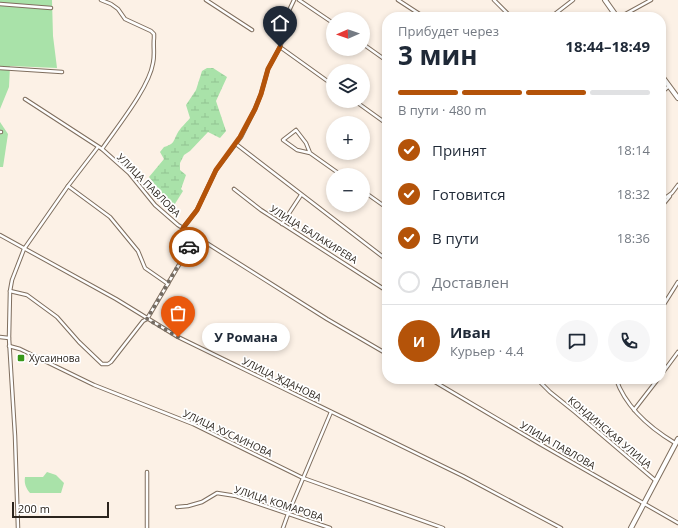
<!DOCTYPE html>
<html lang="ru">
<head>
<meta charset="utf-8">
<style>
	body { margin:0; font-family:"Open Sans",sans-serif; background:#f6f6f7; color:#1f2937; height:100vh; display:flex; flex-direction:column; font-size:15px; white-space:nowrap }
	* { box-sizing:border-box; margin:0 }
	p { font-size:13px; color:#747a83 }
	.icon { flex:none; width:22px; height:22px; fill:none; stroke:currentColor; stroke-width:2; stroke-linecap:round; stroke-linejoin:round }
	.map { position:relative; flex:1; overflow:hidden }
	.sheet { position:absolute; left:382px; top:12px; width:284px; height:372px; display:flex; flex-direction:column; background:#fff; border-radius:16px; box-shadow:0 2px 6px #0003 }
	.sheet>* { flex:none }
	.needle { width:26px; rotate:268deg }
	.tools { position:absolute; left:326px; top:12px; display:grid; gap:8px }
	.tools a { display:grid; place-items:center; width:44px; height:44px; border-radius:50%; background:#fff; box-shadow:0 2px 6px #0003; font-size:20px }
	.scale { position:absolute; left:12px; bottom:10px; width:97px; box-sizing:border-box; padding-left:4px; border:2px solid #2b241d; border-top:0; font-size:11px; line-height:14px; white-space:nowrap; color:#2b241d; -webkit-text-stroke:3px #fff; paint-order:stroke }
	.pin { position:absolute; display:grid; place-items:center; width:34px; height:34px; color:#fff; margin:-41px -17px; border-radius:50% 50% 50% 0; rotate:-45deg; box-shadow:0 0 4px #0007 }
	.pin .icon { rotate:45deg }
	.courier { position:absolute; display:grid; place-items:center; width:40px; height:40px; margin:-20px; border:3px solid #b45309; border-radius:50%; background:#fff; color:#222; box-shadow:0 1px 5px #0007 }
	.bubble { position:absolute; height:28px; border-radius:14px; background:#fff; box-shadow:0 2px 6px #0003; font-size:13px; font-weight:700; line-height:28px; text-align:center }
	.head em { font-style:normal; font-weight:700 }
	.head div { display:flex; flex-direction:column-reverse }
	.head { display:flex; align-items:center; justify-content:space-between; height:68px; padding:0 16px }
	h1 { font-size:26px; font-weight:700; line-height:30px }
	.bar { display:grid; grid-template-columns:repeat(4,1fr); gap:6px 4px; align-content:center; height:48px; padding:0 16px }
	.bar i { height:5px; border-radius:3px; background:#e0e1e3 }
	.bar .current { background:#b45309 }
	.bar p { grid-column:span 4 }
	.line { display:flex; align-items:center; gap:10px; padding:0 16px; border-top:1px solid #e0e1e3 }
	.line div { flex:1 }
	.round { display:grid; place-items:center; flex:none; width:42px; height:42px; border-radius:21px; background:#f6f6f7 }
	ol { padding:0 16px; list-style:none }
	li { display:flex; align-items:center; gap:12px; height:44px }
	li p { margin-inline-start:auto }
	li .icon { padding:4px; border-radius:50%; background:#b45309; color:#fff; stroke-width:4 }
	li:last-child { color:#747a83 }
	li i { width:22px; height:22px; border:2px solid #e0e1e3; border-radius:50% }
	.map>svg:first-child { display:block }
	.green { fill:#a9e2a9 }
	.wetland { fill:url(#wetland-marsh) }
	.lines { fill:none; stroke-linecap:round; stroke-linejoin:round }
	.street-casing { stroke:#7f6e5e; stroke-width:4.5 }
	.primary-casing { stroke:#7f6e5e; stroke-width:6 }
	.street { stroke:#fff; stroke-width:2.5 }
	.primary { stroke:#fff; stroke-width:4 }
	.done { stroke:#746c63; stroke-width:4; stroke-dasharray:0 7.2 }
	.route { stroke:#b45309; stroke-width:5 }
	.poi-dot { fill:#389819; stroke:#fff; stroke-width:1.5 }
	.labels { text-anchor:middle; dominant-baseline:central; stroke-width:3.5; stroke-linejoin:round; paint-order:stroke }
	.street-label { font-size:10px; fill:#2b241d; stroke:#fff }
	.poi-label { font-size:10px; fill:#2b241d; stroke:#fff; text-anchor:start }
</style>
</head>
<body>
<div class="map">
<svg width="678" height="528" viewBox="0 0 678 528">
	<defs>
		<pattern id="wetland-marsh" width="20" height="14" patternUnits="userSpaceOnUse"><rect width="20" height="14" fill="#a9e2a9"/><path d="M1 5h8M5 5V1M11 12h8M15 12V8" fill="none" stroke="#92c291"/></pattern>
	</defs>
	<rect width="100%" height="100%" fill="#fcf1e6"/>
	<g class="green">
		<polygon points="0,0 52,0 53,36 57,68 10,66 9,87 0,109"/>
		<polygon points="0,122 8,134 3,167 0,167"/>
		<path d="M47,472l9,3 8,8 -3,10h-31c-4,-5 -6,-9 -5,-16h18z"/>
	</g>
	<path class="wetland" d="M207,68h6l14,9 -11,24 10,30 -6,7 -12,-6 -18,19 -6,4 -4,8v7l6,5 -5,14 2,2 -10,16 -24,-30 15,-18 -4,-7 4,-5c10,-3 9,-5 13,-13 3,-6 9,-11 13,-16l-4,-13 10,-15 6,-19z"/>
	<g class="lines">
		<g class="street-casing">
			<g id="street">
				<path d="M101,0l10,4 7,5 7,10 26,12 3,3v4c-1,8 1,17 -1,25 -4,25 -36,64 -51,86"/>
				<polyline points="206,0 252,30"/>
				<polyline points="299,0 333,23"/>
				<polyline points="398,0 424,17"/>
				<polyline points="494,0 511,17"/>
				<polyline points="0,4 51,8"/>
				<polyline points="551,17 573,0"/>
				<polyline points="620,17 651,0"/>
				<polyline points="363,44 387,61"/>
				<polyline points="280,47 333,85"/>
				<polyline points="0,68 62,72"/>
				<polyline points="661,93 669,86"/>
				<polyline points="25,99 102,149 129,173 155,205 178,225 327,319 387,354"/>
				<polyline points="355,101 387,124"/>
				<polyline points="0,132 1,132"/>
				<polyline points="236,144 387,260"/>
				<polyline points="310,153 306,143 296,130 283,140 297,150 310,153 341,175"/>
				<polyline points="68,186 110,217 138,251 145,268 168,284"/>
				<polyline points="234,189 261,210 387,291"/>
				<polyline points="363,191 387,208"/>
				<polyline points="661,201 672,193 678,185"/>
				<polyline points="661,207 670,196"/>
				<polyline points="282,224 301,195"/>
				<polyline points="183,228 197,210 216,170 241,137 255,109 261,94 268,69 280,47 283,38 285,19 294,0"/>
				<polyline points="0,235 116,299 178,337 463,476 561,528"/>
				<polyline points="10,291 27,295 57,317 79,342 102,364 108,364 111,362 143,321 147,319 196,236"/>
				<polyline points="661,309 678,282"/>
				<polyline points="0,337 9,338"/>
				<polyline points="9,346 20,349 94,385 193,424 303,478 443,528"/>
				<polyline points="661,375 678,352"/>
				<polyline points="430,379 540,444 678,523"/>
				<polyline points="537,379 550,392 575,412 656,481"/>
				<path d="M616,379c10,29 34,49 59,64"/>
				<polyline points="634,410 658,379"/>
				<polyline points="147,472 147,528"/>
				<polyline points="177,507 188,506 202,502 217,493 236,496 330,528"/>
				<polyline points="18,528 15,436 9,338 10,291 12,280 24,249 68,186 98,147"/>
				<polyline points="283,528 288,514 331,412"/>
			</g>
		</g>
		<g class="primary-casing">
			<g id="primary">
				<polyline points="605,0 617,17"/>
				<polyline points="661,75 678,98"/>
				<polyline points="631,528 678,439"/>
			</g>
		</g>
		<use href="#street" class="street"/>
		<use href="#primary" class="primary"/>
	</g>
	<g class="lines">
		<polyline class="done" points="178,337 147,319 189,247"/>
		<polyline class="route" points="189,247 196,236 183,228 197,210 216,170 240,137 255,109 261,94 268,69 280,47"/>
	</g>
	<rect class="poi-dot" x="17" y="354" width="8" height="8" rx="2"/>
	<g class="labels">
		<g class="street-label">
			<text transform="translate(149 185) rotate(45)">УЛИЦА ПАВЛОВА</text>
			<text transform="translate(314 234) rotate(32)">УЛИЦА БАЛАКИРЕВА</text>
			<text transform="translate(282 379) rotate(26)">УЛИЦА ЖДАНОВА</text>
			<text transform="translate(610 432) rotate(40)">КОНДИНСКАЯ УЛИЦА</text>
			<text transform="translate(228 433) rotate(25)">УЛИЦА ХУСАИНОВА</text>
			<text transform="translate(558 445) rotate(30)">УЛИЦА ПАВЛОВА</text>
			<text transform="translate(279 503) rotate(18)">УЛИЦА КОМАРОВА</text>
		</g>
		<g class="poi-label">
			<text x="29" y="358">Хусаинова</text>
		</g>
	</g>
</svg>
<div class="tools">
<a><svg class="needle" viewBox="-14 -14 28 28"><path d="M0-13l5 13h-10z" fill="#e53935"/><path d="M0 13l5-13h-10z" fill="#747a83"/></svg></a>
<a><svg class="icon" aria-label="layers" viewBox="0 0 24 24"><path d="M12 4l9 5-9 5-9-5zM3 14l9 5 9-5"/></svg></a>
<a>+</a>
<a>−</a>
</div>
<div class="scale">200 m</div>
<div class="pin" style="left:178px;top:337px;background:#ea580c"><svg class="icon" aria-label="bag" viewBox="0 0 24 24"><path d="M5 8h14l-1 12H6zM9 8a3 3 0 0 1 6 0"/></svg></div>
<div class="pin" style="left:280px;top:47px;background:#1f2937"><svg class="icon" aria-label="home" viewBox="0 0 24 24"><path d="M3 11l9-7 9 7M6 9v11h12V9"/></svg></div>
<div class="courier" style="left:189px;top:247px"><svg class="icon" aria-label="car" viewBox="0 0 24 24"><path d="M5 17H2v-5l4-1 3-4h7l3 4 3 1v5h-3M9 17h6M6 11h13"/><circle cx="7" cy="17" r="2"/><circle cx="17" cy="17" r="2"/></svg></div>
<div class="bubble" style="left:202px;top:323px;width:88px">У Романа</div>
<section class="sheet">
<div class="head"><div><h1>3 мин</h1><p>Прибудет через</p></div><em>18:44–18:49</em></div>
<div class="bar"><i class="current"></i><i class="current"></i><i class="current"></i><i></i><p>В пути · 480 m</p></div>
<ol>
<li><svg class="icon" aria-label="check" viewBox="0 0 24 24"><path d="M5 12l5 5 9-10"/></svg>Принят<p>18:14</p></li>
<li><svg class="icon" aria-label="check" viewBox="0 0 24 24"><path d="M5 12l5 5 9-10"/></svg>Готовится<p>18:32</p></li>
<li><svg class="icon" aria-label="check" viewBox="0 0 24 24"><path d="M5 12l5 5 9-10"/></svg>В пути<p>18:36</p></li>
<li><i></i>Доставлен</li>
</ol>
<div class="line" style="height:72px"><b class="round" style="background:#b45309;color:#fff">И</b><div><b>Иван</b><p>Курьер · 4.4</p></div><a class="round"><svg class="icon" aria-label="chat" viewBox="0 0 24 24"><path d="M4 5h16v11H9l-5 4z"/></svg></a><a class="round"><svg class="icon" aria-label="phone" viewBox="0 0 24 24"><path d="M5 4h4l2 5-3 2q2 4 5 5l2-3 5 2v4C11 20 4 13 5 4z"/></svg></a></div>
</section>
</div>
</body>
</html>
